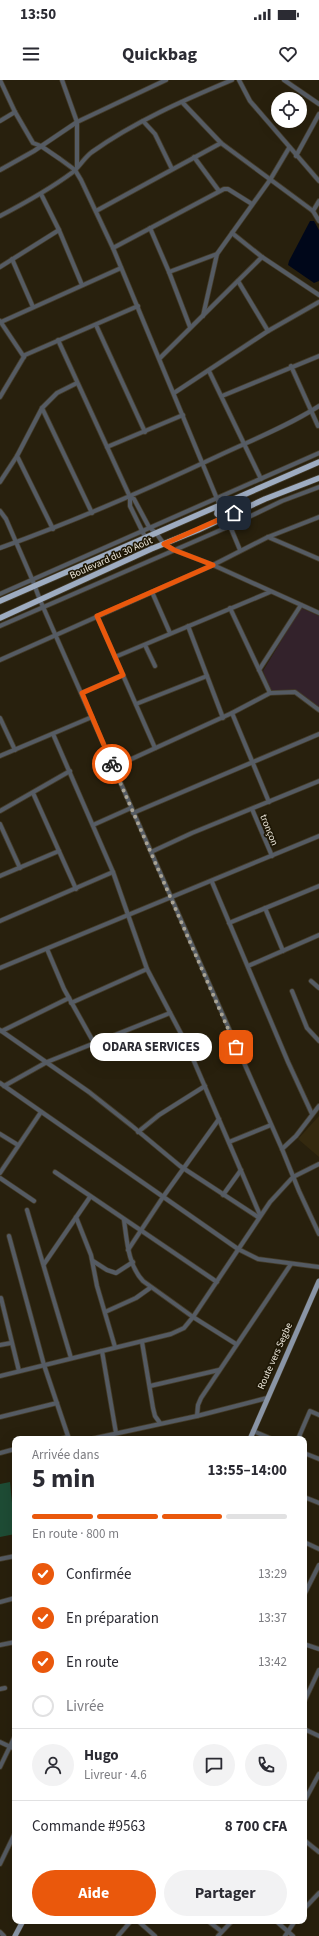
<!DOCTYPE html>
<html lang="fr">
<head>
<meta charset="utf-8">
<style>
	body { margin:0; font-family:"Source Sans 3",sans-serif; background:#f2f2f3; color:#2b2b33; height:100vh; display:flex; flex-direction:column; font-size:15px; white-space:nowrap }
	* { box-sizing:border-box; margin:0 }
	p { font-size:13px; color:#7c7c81 }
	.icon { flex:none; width:22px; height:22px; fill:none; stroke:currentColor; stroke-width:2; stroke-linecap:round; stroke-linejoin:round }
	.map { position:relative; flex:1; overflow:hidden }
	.panel { position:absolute; left:12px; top:1356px; width:295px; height:488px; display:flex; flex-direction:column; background:#fff; border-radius:8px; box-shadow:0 4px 16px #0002 }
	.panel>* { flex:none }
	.buttons { position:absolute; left:271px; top:12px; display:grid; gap:8px }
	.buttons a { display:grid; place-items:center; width:36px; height:36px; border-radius:50%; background:#fff; box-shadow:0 4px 16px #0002; font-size:20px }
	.pin { position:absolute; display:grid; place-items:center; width:34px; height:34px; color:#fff; margin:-17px; border-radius:8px; box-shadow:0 2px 6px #0006 }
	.courier { position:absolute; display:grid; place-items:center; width:40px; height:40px; margin:-20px; border:3px solid #ea580c; border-radius:50%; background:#fff; color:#222; box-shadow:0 1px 5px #0007 }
	.bubble { position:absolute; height:28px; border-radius:14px; background:#fff; box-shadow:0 4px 16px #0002; font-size:13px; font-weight:700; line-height:28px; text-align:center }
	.overview em { font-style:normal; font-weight:700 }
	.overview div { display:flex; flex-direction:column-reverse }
	.overview { display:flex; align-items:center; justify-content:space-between; height:68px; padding:0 20px }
	h1 { font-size:26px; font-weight:700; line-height:30px }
	.bar { display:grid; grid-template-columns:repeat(4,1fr); gap:6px 4px; align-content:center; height:48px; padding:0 20px }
	.bar i { height:5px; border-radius:3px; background:#e1e1e2 }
	.bar .active { background:#ea580c }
	.bar p { grid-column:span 4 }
	.line { display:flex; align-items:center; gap:10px; padding:0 20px; border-top:1px solid #e1e1e2 }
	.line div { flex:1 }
	.round { display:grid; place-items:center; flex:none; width:42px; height:42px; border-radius:21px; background:#f2f2f3 }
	ol { padding:0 20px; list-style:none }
	li { display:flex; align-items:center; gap:12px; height:44px }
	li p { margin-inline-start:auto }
	li .icon { padding:4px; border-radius:50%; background:#ea580c; color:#fff; stroke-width:4 }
	li:last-child { color:#7c7c81 }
	li i { width:22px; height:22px; border:2px solid #e1e1e2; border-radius:50% }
	.action { display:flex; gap:8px; margin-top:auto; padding:8px 20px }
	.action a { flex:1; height:46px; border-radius:24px; background:#ea580c; color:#fff; font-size:16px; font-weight:700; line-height:46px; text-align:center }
	.action a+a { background:#f2f2f3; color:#2b2b33 }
	.status { display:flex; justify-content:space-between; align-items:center; height:28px; padding:0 20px; background:#fff; direction:ltr }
	.status svg { height:11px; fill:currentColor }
	header { display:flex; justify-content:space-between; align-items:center; height:52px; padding:0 20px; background:#fff; font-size:18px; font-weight:700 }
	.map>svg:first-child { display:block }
	.commercial { fill:#33222b }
	.built { fill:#34290f }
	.green { fill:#1e4c35 }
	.water { fill:#00071a }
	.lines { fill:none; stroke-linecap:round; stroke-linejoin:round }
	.minor-casing { stroke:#443c2a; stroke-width:5.5 }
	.major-casing { stroke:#443c2a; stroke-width:6 }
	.highway-casing { stroke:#443c2a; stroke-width:7 }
	.minor { stroke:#555b63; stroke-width:4 }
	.major { stroke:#8a95a6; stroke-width:5 }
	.highway { stroke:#9eacc1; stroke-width:5.5 }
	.done { stroke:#a9a394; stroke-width:4; stroke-dasharray:0 7.2 }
	.route { stroke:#ea580c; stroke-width:5 }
	.labels { text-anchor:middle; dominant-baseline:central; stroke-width:3.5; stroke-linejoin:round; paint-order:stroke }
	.street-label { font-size:10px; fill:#eee9dd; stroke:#1e1705 }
</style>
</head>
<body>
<div class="status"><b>13:50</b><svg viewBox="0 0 49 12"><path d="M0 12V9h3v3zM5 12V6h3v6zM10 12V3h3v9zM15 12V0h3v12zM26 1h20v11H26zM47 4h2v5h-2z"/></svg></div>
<header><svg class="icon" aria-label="menu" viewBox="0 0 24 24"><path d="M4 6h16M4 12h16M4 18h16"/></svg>Quickbag<svg class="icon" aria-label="heart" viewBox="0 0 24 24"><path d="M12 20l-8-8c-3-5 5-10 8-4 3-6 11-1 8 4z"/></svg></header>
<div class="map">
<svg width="319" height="1856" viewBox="0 0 319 1856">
	<rect width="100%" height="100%" fill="#28200d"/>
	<polygon class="commercial" points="301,528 319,536 319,628 296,611 271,611 263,591"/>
	<polygon class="built" points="319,1036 319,1077 298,1059"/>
	<polygon class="green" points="10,1402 15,1454 0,1457 0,1404"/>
	<polygon class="water" points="310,141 314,141 319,150 319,201 314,203 288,185 289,181"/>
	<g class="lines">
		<g class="minor-casing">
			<g id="minor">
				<polyline points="0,0 15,32 33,63 41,66 60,79 75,90 81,100 113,168 220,426"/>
				<polyline points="62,0 77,42 77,87"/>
				<polyline points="239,0 250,21 319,101"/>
				<polyline points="284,0 319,24"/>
				<polyline points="182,22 221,63 313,131 319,141"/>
				<polyline points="0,41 15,32"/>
				<polyline points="143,41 155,54 172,89"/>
				<polyline points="296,76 319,34"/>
				<polyline points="194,77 219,111"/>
				<polyline points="0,90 34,71 77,42 166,0"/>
				<polyline points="41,114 59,150 82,205"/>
				<polyline points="96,131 221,63"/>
				<polyline points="313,131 319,121"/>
				<path d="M0,136c25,-13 50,-27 73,-44 7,-6 11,-14 19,-20 42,-30 92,-52 140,-72"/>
				<polyline points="150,148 169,192 190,247"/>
				<polyline points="232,153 262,177 319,215"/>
				<polyline points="113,168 224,109 228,109 252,124"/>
				<polyline points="12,179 33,227"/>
				<polyline points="0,187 59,150"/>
				<polyline points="169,192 217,174 270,100 289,68"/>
				<polyline points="238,201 268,251"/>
				<polyline points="203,236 217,174"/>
				<polyline points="0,241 24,277"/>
				<polyline points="1,242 121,188"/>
				<polyline points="96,245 145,352"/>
				<polyline points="58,260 130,417 130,426 151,469"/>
				<polyline points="160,278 262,177"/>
				<polyline points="291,286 318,346"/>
				<polyline points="209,291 261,399"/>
				<polyline points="174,313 268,251 319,222"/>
				<polyline points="222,316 319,276"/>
				<polyline points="0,317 25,275 138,226"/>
				<polyline points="42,328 92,433"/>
				<polyline points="107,367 183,335"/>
				<polyline points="0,402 17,376"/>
				<polyline points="130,417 134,419 149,447 156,453 164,464 174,470 213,485 319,533"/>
				<polyline points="0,431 6,439 32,499 40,520 282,1069 299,1111 319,1154"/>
				<polyline points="230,446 240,470"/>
				<polyline points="53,449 17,376 42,328 57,313 77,303"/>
				<polyline points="268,457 319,479"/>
				<path d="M0,468c75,-27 146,-58 218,-92 34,-16 70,-30 101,-50"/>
				<polyline points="152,512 170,553"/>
				<polyline points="0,514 319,373"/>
				<polyline points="230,528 270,613"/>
				<polyline points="97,536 155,668"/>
				<polyline points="0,546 230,446 282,421 319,407"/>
				<polyline points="188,546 223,638"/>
				<polyline points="145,565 155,586"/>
				<polyline points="115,577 270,512"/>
				<polyline points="0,580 213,485 268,457 319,437"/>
				<polyline points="259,590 301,525"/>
				<polyline points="82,613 123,595"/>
				<polyline points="136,624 207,596"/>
				<polyline points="232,633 269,722"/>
				<polyline points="0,638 15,670"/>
				<polyline points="53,654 113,792 147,889 187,965 260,1135"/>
				<polyline points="0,676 92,637"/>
				<polyline points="114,687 232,633 270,613 295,612 319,630"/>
				<polyline points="33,713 76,809"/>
				<polyline points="252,729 272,776"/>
				<polyline points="0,731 70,691"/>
				<polyline points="133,733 319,654"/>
				<polyline points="0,744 20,788"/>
				<polyline points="93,745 131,728"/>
				<polyline points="151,772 192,753 319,701"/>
				<polyline points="0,796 59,771"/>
				<polyline points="212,802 288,982 312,1034"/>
				<polyline points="265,828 283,871"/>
				<polyline points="0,841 113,792"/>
				<polyline points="229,843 319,806"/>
				<polyline points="47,869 64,909 94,963"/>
				<polyline points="248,886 319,855"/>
				<polyline points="0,888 319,756"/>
				<polyline points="311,901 319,908"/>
				<polyline points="292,911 307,948 319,961"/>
				<polyline points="71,923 147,889"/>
				<polyline points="0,950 89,1012 132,1046 180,1086 258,1137"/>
				<polyline points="2,951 69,918"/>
				<polyline points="0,1003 238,1169 258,1179 319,1187"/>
				<polyline points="4,1006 47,982 170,933"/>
				<polyline points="138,1052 159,1035 205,1006"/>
				<polyline points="0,1054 18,1065"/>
				<polyline points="229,1062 271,1045"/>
				<polyline points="282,1069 296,1056 319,1026"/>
				<polyline points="55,1092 217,1202"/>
				<polyline points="0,1093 41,1032"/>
				<polyline points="0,1098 34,1121"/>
				<polyline points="223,1115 241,1090"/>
				<polyline points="27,1130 71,1278"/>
				<polyline points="76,1137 91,1175 97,1206 115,1267"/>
				<path d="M124,1140c3,21 4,45 19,61l50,36 43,27"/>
				<polyline points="9,1156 44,1285 69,1359"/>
				<polyline points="128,1170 163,1117 219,1039"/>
				<polyline points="93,1181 107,1190 116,1193 133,1182"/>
				<polyline points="44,1184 90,1117"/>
				<polyline points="1,1218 19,1291"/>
				<polyline points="105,1232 136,1218 150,1208"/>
				<polyline points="142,1262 153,1328 155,1336 160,1343"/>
				<polyline points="0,1265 11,1263"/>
				<polyline points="102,1271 116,1353"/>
				<polyline points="0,1296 171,1254 184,1248 193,1237 270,1122 293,1097 319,1084"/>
				<polyline points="150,1306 219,1290"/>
				<polyline points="197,1336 198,1325 201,1318 291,1184"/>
				<polyline points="0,1337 57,1323"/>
				<polyline points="253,1351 272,1359"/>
				<polyline points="60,1359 68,1357"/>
				<polyline points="91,1359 197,1336 267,1318"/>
				<polyline points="298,1359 310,1331 319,1335"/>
				<polyline points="0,1373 15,1369"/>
				<polyline points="304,1373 319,1379"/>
				<polyline points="304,1417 319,1423"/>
				<polyline points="304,1462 319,1469"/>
				<polyline points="0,1479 15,1476"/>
				<polyline points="304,1515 319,1485"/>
				<polyline points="0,1522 15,1518"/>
				<polyline points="304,1564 319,1569"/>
				<polyline points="0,1565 15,1562"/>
				<polyline points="0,1609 5,1608"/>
				<polyline points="304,1622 319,1590"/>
				<polyline points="304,1649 319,1656"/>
				<polyline points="0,1662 15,1669"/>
				<polyline points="0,1687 15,1656"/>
				<polyline points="304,1722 319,1694"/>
				<polyline points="304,1760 319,1772"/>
				<polyline points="0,1784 15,1753"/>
				<polyline points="304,1829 319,1813"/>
				<polyline points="138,1841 155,1856"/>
				<polyline points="208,1841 221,1851"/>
				<polyline points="276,1841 293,1856"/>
				<polyline points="0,1852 4,1856"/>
				<polyline points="118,1856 131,1841"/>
				<polyline points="218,1856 232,1841"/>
				<polyline points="285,1856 295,1841"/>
			</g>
		</g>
		<g class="major-casing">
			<g id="major">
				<polyline points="250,1359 319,1201"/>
				<polyline points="15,1856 23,1841"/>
			</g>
		</g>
		<g class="highway-casing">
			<g id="highway">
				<polyline points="223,425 228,431 227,437"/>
				<polyline points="218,427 217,434 223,439"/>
				<polyline points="0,521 319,382"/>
				<polyline points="0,538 151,469 198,450 265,419 319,398"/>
			</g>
		</g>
		<use href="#minor" class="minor"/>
		<use href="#major" class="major"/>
		<use href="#highway" class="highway"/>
	</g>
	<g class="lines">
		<polyline class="done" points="112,684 236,967"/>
		<polyline class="route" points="112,684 82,613 123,595 97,536 213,485 174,470 164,464 234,433"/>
	</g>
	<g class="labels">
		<g class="street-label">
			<text transform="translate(111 478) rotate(-24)">Boulevard du 30 Août</text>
			<text transform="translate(269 750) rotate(68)">tronçon</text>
			<text transform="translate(275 1276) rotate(-66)">Route vers Segbe</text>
		</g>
	</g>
</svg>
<div class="buttons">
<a><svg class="icon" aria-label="locate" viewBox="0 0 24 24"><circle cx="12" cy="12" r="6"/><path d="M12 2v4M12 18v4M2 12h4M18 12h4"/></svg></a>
</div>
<div class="pin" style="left:236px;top:967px;background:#ea580c"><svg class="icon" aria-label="bag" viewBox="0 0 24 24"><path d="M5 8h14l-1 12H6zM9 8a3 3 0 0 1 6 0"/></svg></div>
<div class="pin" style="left:234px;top:433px;background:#1f2937"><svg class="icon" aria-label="home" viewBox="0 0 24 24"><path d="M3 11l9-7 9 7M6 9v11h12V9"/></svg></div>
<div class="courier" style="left:112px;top:684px"><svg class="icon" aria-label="bike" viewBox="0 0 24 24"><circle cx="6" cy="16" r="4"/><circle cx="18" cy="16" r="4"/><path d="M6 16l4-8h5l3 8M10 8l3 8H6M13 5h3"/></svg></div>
<div class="bubble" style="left:90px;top:953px;width:122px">ODARA SERVICES</div>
<section class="panel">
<div class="overview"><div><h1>5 min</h1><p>Arrivée dans</p></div><em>13:55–14:00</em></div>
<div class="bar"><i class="active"></i><i class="active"></i><i class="active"></i><i></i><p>En route · 800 m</p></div>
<ol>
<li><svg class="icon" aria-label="check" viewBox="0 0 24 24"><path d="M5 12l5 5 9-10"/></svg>Confirmée<p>13:29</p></li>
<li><svg class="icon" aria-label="check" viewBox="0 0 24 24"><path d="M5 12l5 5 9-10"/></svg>En préparation<p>13:37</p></li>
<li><svg class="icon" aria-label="check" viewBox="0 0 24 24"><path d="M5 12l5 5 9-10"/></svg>En route<p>13:42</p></li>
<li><i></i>Livrée</li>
</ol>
<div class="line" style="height:72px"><a class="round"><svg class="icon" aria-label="person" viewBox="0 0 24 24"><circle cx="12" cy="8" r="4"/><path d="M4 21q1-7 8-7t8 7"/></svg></a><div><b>Hugo</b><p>Livreur · 4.6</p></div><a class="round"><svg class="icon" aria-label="chat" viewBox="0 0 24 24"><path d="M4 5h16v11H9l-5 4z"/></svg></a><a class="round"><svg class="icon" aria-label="phone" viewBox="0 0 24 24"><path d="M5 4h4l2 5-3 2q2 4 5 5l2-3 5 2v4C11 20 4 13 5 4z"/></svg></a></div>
<div class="line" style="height:52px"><div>Commande #9563</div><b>8 700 CFA</b></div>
<div class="action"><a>Aide</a><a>Partager</a></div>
</section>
</div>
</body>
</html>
